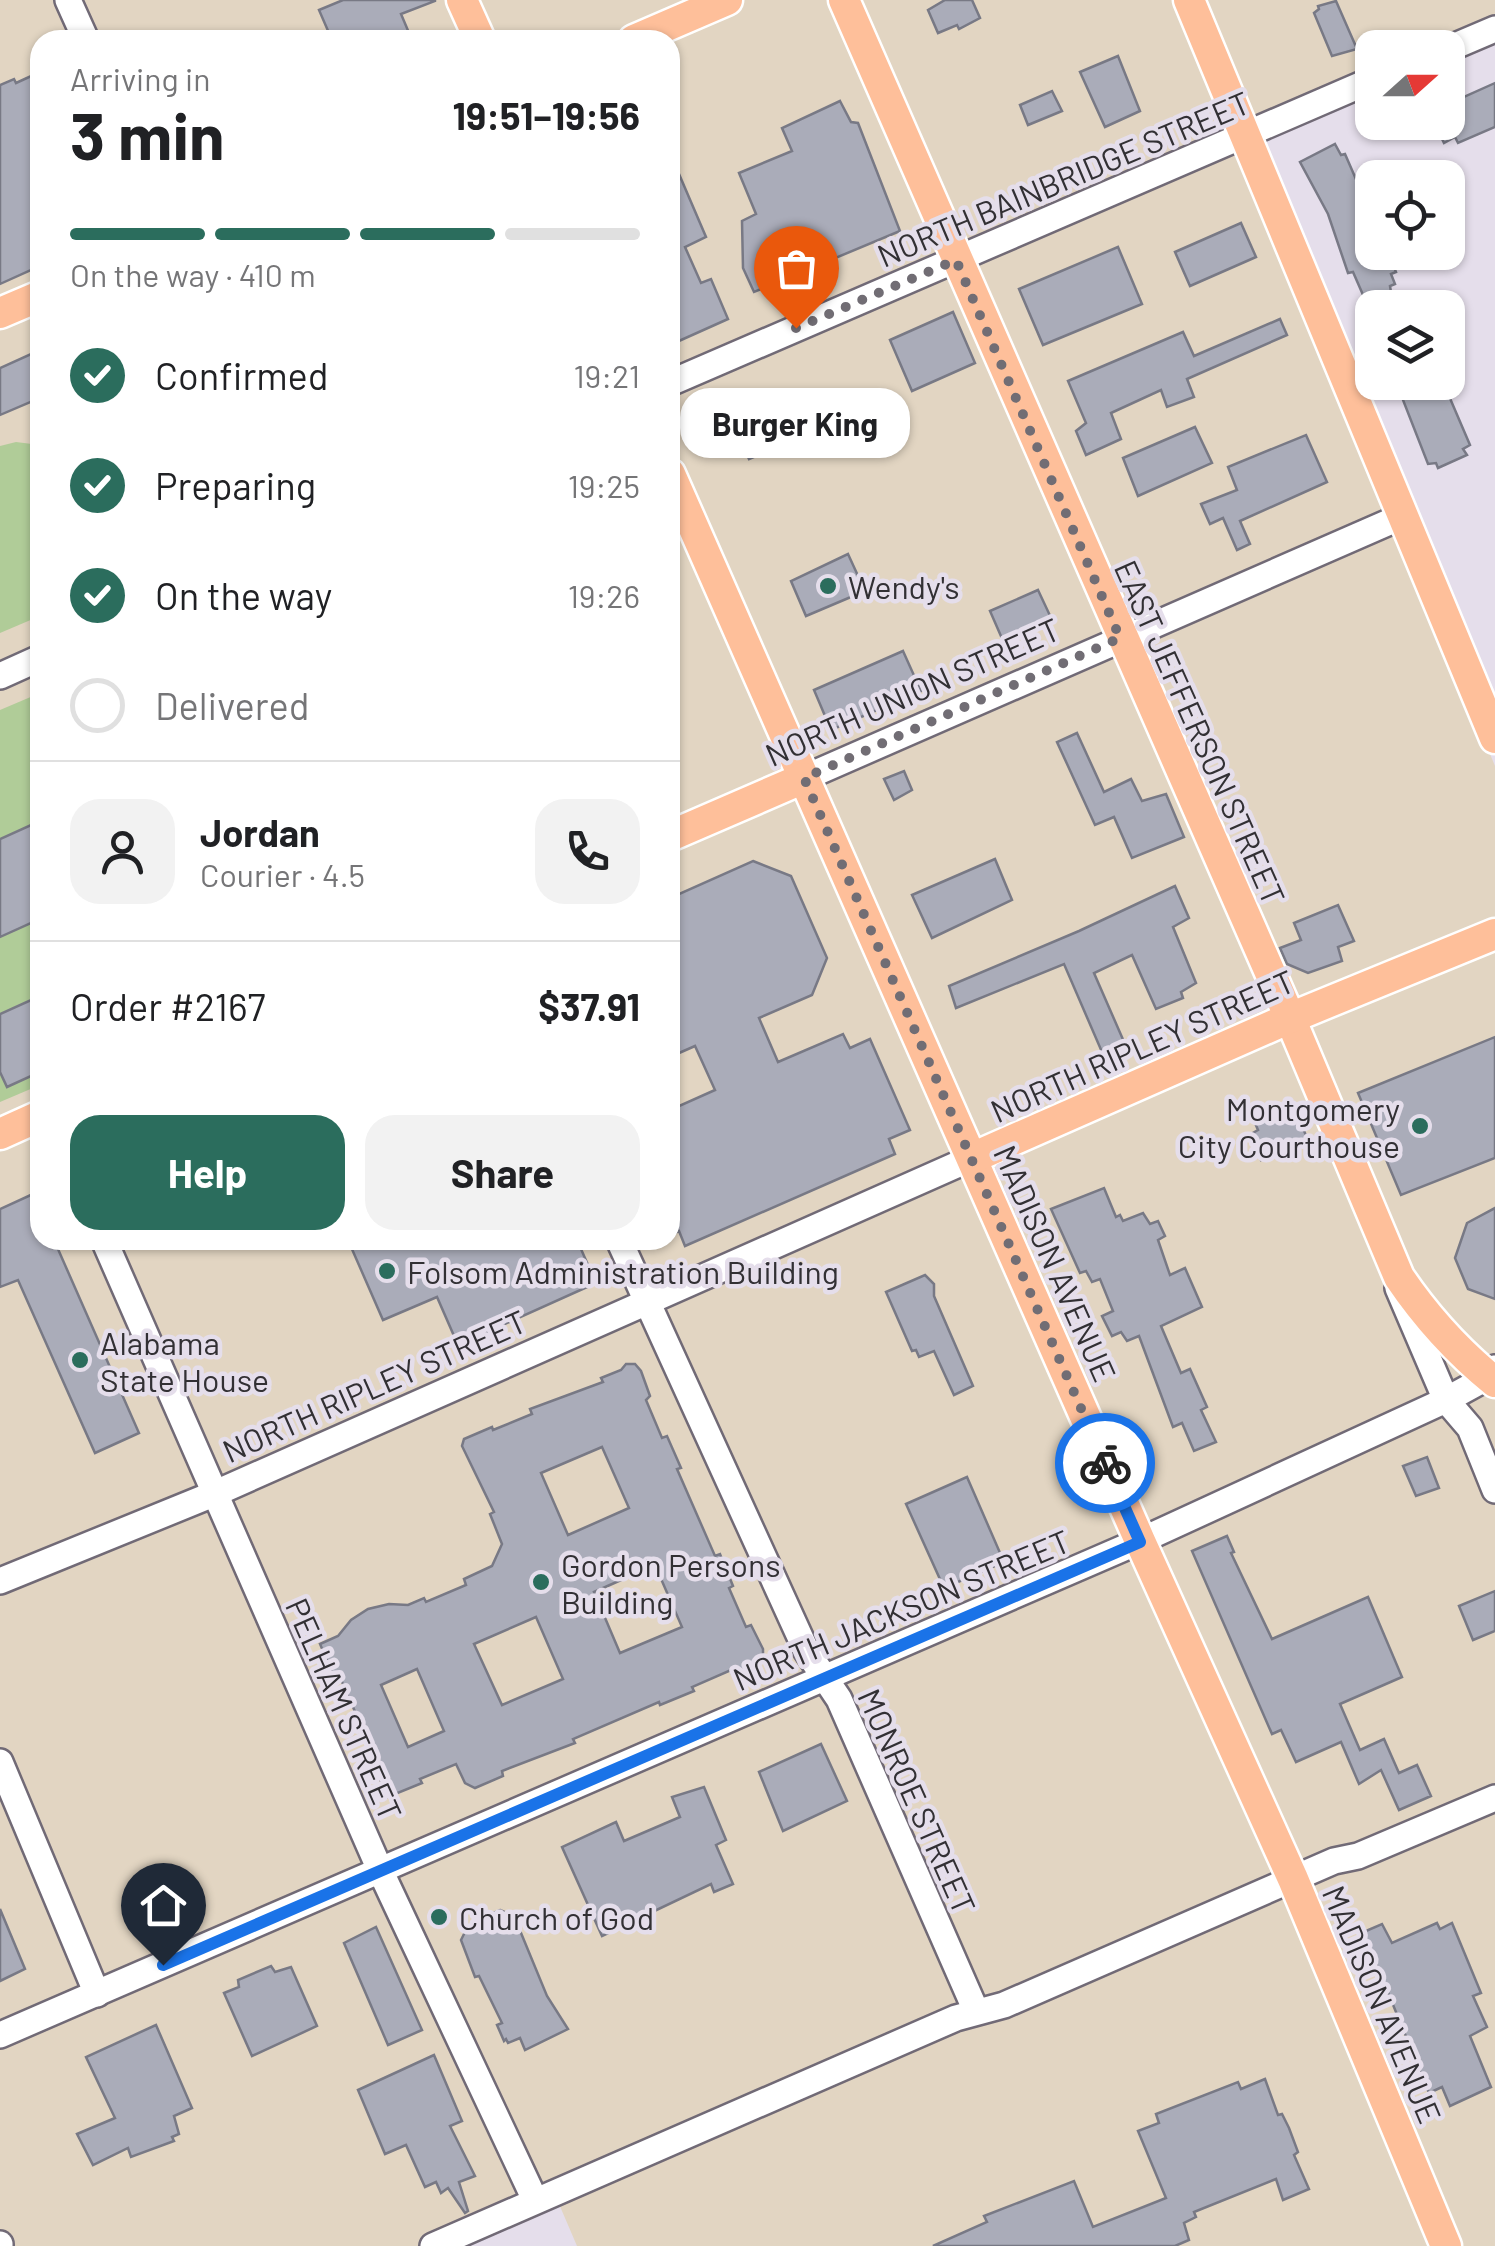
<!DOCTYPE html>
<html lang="en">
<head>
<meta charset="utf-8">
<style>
	body { margin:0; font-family:Barlow,sans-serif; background:#f2f2f2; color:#202124; height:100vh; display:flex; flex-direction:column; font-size:38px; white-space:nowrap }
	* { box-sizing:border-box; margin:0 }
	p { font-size:32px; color:#757577 }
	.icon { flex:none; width:55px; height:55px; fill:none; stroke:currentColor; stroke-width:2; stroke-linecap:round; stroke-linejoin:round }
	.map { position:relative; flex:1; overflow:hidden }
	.details { position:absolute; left:30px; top:30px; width:650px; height:1220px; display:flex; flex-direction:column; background:#fff; border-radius:30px; box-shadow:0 2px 8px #0004 }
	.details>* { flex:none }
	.needle { width:65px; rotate:69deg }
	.buttons { position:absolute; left:1355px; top:30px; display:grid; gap:20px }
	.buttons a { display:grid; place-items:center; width:110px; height:110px; border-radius:20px; background:#fff; box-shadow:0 2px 8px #0004; font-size:50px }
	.pin { position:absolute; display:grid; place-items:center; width:85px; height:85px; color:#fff; margin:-102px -42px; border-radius:50% 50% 50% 0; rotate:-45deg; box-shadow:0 0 10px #0007 }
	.pin .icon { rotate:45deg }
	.courier { position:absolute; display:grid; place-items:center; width:100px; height:100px; margin:-50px; border:8px solid #1a73e8; border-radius:50%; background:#fff; color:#222; box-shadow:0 2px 12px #0007 }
	.bubble { position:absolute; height:70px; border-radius:30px; background:#fff; box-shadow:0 2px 8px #0004; font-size:32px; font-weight:700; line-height:70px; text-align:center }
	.summary em { font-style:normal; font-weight:700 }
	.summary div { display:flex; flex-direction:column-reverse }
	.summary { display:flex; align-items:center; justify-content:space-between; height:170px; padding:0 40px }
	h1 { font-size:65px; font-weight:700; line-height:75px }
	.bar { display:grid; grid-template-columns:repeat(4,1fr); gap:15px 10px; align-content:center; height:120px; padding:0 40px }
	.bar i { height:12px; border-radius:8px; background:#e0e0e0 }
	.bar .on { background:#2b6d5d }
	.bar p { grid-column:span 4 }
	.line { display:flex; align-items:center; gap:25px; padding:0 40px; border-top:2px solid #e0e0e0 }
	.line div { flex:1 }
	.round { display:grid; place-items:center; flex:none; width:105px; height:105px; border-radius:30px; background:#f2f2f2 }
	ol { padding:0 40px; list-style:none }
	li { display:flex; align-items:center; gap:30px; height:110px }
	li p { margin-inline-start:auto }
	li .icon { padding:10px; border-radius:50%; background:#2b6d5d; color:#fff; stroke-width:4 }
	li:last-child { color:#757577 }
	li i { width:55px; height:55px; border:5px solid #e0e0e0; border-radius:50% }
	.button { display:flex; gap:20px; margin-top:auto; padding:20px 40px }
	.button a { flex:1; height:115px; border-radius:30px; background:#2b6d5d; color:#fff; font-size:40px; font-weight:700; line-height:115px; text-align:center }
	.button a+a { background:#f2f2f2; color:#202124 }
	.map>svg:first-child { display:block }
	.commercial { fill:#e2d5c2; fill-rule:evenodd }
	.green { fill:#b0cc98 }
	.building { fill:#aaacb9; stroke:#787985; stroke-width:2.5; fill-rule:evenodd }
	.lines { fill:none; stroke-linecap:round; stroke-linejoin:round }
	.minor-casing { stroke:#716a76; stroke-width:30 }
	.major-casing { stroke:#fff; stroke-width:35 }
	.minor { stroke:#fff; stroke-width:25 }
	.major { stroke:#febf9a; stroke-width:30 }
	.done { stroke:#716d74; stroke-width:10; stroke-dasharray:0 18 }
	.route { stroke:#1a73e8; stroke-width:12 }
	.poi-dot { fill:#2b6d5d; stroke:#e5deeb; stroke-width:4 }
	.labels { text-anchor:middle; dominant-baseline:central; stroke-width:9; stroke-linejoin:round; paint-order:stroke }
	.street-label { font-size:32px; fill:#323034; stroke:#e5deeb }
	.poi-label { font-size:32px; fill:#323034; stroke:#e5deeb; text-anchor:start }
</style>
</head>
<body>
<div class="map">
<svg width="1495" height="2246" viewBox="0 0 1495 2246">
	<rect width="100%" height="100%" fill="#e5deeb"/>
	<path class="commercial" d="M0,0h1495v14l-79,33 -44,1v18l-142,61 265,639v1480h-918l-18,-42 -96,42h-463zM40,40h630v1200h-630z"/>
	<g class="green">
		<polygon points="16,442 40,445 40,616 0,633 0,446"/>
		<polygon points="40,693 40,1085 0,1102 0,710"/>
	</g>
	<g class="building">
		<polygon points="343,0 435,0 435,1 401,14 412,40 332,40 319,10"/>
		<polygon points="945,0 972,0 980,18 959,29 957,25 938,33 928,10"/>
		<polygon points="1336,1 1357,49 1332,56 1314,13 1319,9 1318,6"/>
		<polygon points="1118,56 1140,111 1105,127 1080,72"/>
		<polygon points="40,72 40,266 0,284 0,85 14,79 16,83"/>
		<polygon points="1495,83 1495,127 1458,143 1455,137 1444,143 1434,122 1448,122 1448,104"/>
		<polygon points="1052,91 1062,111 1028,125 1020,105"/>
		<polygon points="840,101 851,122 858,123 900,231 754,292 743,268 742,221 756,214 739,173 792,151 782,128"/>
		<polygon points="1335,144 1341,155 1345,154 1372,216 1372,252 1388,252 1396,272 1391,274 1395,284 1390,286 1391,292 1367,304 1353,272 1348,273 1328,214 1300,162"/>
		<polygon points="670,153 706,237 685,247 701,283 711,279 728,319 670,345"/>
		<polygon points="1241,223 1256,257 1190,286 1175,252"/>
		<polygon points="1118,247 1142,304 1043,345 1019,289"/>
		<polygon points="953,312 975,363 912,391 890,340"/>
		<polygon points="1280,319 1287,335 1187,379 1194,397 1167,407 1161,390 1111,413 1121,439 1086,455 1076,431 1086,423 1068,381 1183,332 1194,356"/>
		<polygon points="40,350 40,398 0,415 0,368"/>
		<polygon points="1396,382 1443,382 1470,445 1463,449 1467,455 1438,468 1436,463 1428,464"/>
		<polygon points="807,397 823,433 786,449 784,444 749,459 736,429"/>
		<polygon points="1195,427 1212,463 1138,496 1123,458"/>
		<polygon points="1306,435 1327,482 1240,521 1250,544 1237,550 1223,518 1210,524 1201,504 1237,490 1228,467"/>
		<polygon points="848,554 865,591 806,616 791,581"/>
		<polygon points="1038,590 1053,622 1004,643 990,611"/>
		<polygon points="903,651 921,691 831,730 814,690"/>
		<polygon points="1077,733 1104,792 1131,779 1142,801 1166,794 1184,837 1132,858 1114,817 1095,825 1057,742"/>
		<polygon points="904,771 912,790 894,800 884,779"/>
		<polygon points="40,821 40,919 0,937 0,839"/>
		<polygon points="995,859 1012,900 932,938 912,895"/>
		<polygon points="753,861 791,876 827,958 812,995 759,1018 778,1062 843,1034 850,1048 870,1039 910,1130 889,1139 895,1154 685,1246 679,1231 670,1235 670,1110 715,1090 695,1046 670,1057 670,898"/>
		<polygon points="1175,886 1189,918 1173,927 1196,983 1181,992 1183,998 1156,1009 1132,955 1094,973 1128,1051 1105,1059 1064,964 956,1008 949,986 1079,931"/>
		<polygon points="1338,905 1354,941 1338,947 1342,961 1308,973 1287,964 1280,948 1301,940 1294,923"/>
		<polygon points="40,996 40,1072 7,1087 0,1072 0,1014"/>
		<polygon points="1495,1037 1495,1158 1401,1195 1358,1093"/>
		<polygon points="1286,1110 1295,1110 1308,1140 1261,1160 1251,1134 1258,1130 1255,1123"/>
		<polygon points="1104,1188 1116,1217 1120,1215 1123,1221 1143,1213 1150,1224 1158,1221 1165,1236 1158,1240 1170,1275 1185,1268 1202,1307 1161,1326 1181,1373 1190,1369 1207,1407 1201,1410 1216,1442 1194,1451 1182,1423 1173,1427 1139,1336 1127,1341 1121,1332 1112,1336 1102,1316 1113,1311 1100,1279 1092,1282 1086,1271 1080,1273 1051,1209"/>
		<polygon points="33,1194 40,1209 40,1240 54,1240 139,1433 95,1453 18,1280 0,1287 0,1209"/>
		<polygon points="1495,1208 1495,1299 1468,1289 1455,1258 1467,1223"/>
		<polygon points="348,1240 577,1240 596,1283 458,1345 437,1297 383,1320"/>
		<polygon points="925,1275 934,1284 934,1296 973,1386 954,1395 934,1351 919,1357 916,1350 912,1351 886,1292"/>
		<path d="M626,1364h9l6,7 9,25 -4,4 16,38 5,-2 14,32 -4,1 38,87 5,-2 13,32 -4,2 17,39 5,-2 12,24v11l-31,14 -1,-4 -39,17 2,4 -34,14 -1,-3 -86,37 2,4 -73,28 1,5 -28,12 -10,-5 -9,-19 -36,15 2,4 -34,14 -15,-33 4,-2 -38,-87 -5,2 -14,-33 18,-8 13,-16 17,-11 21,-5 19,1 16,-7 2,4 40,-17 -2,-6 28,-13 10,-22 -12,-30 4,-2 -32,-66 2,-7 28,-12 1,3 39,-16 -2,-5 73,-27 -2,-4 20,-8zM602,1447l27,61 -61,27 -27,-62zM655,1565l27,62 -62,26 -26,-61zM536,1617l27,62 -61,26 -28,-61zM417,1669l27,62 -36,16 -27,-62z"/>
		<polygon points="1427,1457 1439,1488 1416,1496 1403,1466"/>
		<polygon points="967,1477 1004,1562 944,1588 906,1504"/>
		<polygon points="1227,1536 1234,1552 1231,1553 1272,1639 1368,1597 1402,1677 1340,1704 1360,1750 1384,1739 1399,1773 1417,1765 1431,1796 1399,1810 1381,1770 1359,1784 1341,1742 1296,1762 1281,1730 1272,1734 1192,1551"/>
		<polygon points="1495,1591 1495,1631 1473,1640 1459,1606"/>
		<polygon points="821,1744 847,1801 783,1831 759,1772"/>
		<polygon points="704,1787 726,1840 716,1845 733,1884 714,1892 711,1884 602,1936 562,1847 616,1822 624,1841 680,1817 672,1797"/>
		<polygon points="0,1909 25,1969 0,1981"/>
		<polygon points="500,1910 514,1916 547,1996 568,2029 525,2050 520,2038 508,2043 506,2039 504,2041 497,2025 502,2023 479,1976 475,1977 461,1940 468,1926 485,1920 484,1917"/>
		<polygon points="1437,1923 1440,1929 1452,1923 1481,1993 1473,1996 1487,2027 1470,2036 1491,2087 1450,2106 1442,2087 1429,2093 1376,1963 1372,1964 1359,1934 1382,1924 1392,1943"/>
		<polygon points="376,1927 422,2030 388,2045 344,1943"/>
		<polygon points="271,1966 275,1972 291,1967 317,2026 252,2056 224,1993 239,1987 238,1980"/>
		<polygon points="156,2025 192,2108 174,2116 179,2134 172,2137 174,2141 131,2157 128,2148 93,2165 77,2134 115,2118 86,2057"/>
		<polygon points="434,2055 462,2121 450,2126 475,2176 459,2182 468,2211 465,2213 448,2188 441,2193 436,2182 425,2187 406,2145 385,2154 358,2090"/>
		<polygon points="1265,2079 1278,2115 1282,2114 1289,2128 1298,2152 1294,2155 1309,2189 1283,2200 1276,2179 1194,2212 1196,2217 1184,2223 1189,2240 1175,2246 933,2246 987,2222 984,2216 1074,2181 1093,2227 1166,2198 1138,2131 1159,2123 1156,2114 1238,2082 1241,2089"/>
	</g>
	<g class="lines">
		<g class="minor-casing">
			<g id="minor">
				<polyline points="68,0 86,40"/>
				<polyline points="1448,49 1495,29"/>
				<polyline points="670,383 1372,80"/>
				<polyline points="0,676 40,658"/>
				<polyline points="804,778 1403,516"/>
				<polyline points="104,1240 380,1870 535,2200"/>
				<polyline points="619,1240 806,1650 839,1699 976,2011"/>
				<polyline points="1398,1288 1446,1400 1470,1428 1495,1490"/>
				<polyline points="0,1581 216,1493 972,1158"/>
				<polyline points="0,1762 97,1994"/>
				<polyline points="0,2035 1140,1541 1446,1400 1488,1377 1495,1368"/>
				<polyline points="0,2244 0,2246"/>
				<polyline points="433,2246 956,2018 1004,2005 1334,1861 1358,1856 1495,1798"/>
			</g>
		</g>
		<g class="major-casing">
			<g id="major">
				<polyline points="462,0 480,40"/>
				<path d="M844,0l446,1018 109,259c27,40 59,75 96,105"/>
				<polyline points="1189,0 1495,738"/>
				<polyline points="634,40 727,0"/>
				<polyline points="0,313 40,296"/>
				<polyline points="670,474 1140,1541 1293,1879 1446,2246"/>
				<polyline points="670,836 804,778"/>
				<polyline points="0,1134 40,1116"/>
				<polyline points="972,1158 1290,1018 1495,934"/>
			</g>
		</g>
		<use href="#minor" class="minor"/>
		<use href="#major" class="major"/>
	</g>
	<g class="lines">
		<polyline class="done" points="796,328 956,260 1120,638 804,778 1105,1463"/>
		<polyline class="route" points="163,1965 1140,1542 1105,1463"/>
	</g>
	<g class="poi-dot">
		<circle cx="828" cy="586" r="10"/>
		<circle cx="1420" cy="1126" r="10"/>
		<circle cx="387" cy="1271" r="10"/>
		<circle cx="80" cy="1360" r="10"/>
		<circle cx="541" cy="1582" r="10"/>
		<circle cx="439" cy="1917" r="10"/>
	</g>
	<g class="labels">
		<g class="street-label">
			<text transform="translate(1063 178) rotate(-23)">NORTH BAINBRIDGE STREET</text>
			<text transform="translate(912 691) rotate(-24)">NORTH UNION STREET</text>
			<text transform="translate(1201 732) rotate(66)">EAST JEFFERSON STREET</text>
			<text transform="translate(1142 1045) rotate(-24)">NORTH RIPLEY STREET</text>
			<text transform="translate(1056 1263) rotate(66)">MADISON AVENUE</text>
			<text transform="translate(374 1385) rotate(-24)">NORTH RIPLEY STREET</text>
			<text transform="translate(901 1609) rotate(-23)">NORTH JACKSON STREET</text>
			<text transform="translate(345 1709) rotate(66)">PELHAM STREET</text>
			<text transform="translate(918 1801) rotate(66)">MONROE STREET</text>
			<text transform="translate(1383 2004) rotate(67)">MADISON AVENUE</text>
		</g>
		<g class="poi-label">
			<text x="848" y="586">Wendy's</text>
			<text x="1400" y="1108" text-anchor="end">Montgomery<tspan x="1400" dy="37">City Courthouse</tspan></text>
			<text x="407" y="1271">Folsom Administration Building</text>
			<text x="100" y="1342">Alabama<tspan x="100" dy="37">State House</tspan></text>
			<text x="561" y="1564">Gordon Persons<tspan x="561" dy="37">Building</tspan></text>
			<text x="459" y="1917">Church of God</text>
		</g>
	</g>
</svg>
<div class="buttons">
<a><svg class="needle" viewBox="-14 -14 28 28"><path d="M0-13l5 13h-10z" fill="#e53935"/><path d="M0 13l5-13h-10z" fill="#757577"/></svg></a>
<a><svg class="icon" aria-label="locate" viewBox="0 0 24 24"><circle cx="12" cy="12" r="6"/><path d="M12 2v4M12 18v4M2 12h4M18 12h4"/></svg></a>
<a><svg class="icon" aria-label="layers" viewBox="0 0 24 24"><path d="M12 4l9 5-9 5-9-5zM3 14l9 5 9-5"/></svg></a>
</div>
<div class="pin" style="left:796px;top:328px;background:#ea580c"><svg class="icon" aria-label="bag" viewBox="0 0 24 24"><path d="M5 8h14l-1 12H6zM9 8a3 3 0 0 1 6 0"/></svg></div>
<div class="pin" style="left:163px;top:1965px;background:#1f2937"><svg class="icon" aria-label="home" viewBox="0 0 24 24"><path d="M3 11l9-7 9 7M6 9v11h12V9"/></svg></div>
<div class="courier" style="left:1105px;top:1463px"><svg class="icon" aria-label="bike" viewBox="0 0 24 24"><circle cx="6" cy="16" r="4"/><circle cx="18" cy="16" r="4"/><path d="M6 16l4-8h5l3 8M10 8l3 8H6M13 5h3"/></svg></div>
<div class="bubble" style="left:680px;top:388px;width:230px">Burger King</div>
<section class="details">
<div class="summary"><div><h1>3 min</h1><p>Arriving in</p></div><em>19:51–19:56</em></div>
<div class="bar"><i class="on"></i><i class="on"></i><i class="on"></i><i></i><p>On the way · 410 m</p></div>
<ol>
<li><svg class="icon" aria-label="check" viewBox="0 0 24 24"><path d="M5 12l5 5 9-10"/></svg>Confirmed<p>19:21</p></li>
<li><svg class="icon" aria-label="check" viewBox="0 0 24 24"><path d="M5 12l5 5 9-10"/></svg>Preparing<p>19:25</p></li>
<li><svg class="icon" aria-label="check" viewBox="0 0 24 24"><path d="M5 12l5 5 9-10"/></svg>On the way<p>19:26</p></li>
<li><i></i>Delivered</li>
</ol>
<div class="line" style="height:180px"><a class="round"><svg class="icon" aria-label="person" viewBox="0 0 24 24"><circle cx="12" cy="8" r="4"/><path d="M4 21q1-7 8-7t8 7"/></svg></a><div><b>Jordan</b><p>Courier · 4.5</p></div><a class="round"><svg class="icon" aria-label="phone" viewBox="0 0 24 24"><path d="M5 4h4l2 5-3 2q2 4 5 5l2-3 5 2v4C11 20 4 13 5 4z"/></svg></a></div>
<div class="line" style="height:130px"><div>Order #2167</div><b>$37.91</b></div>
<div class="button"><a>Help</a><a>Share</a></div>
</section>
</div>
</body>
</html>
